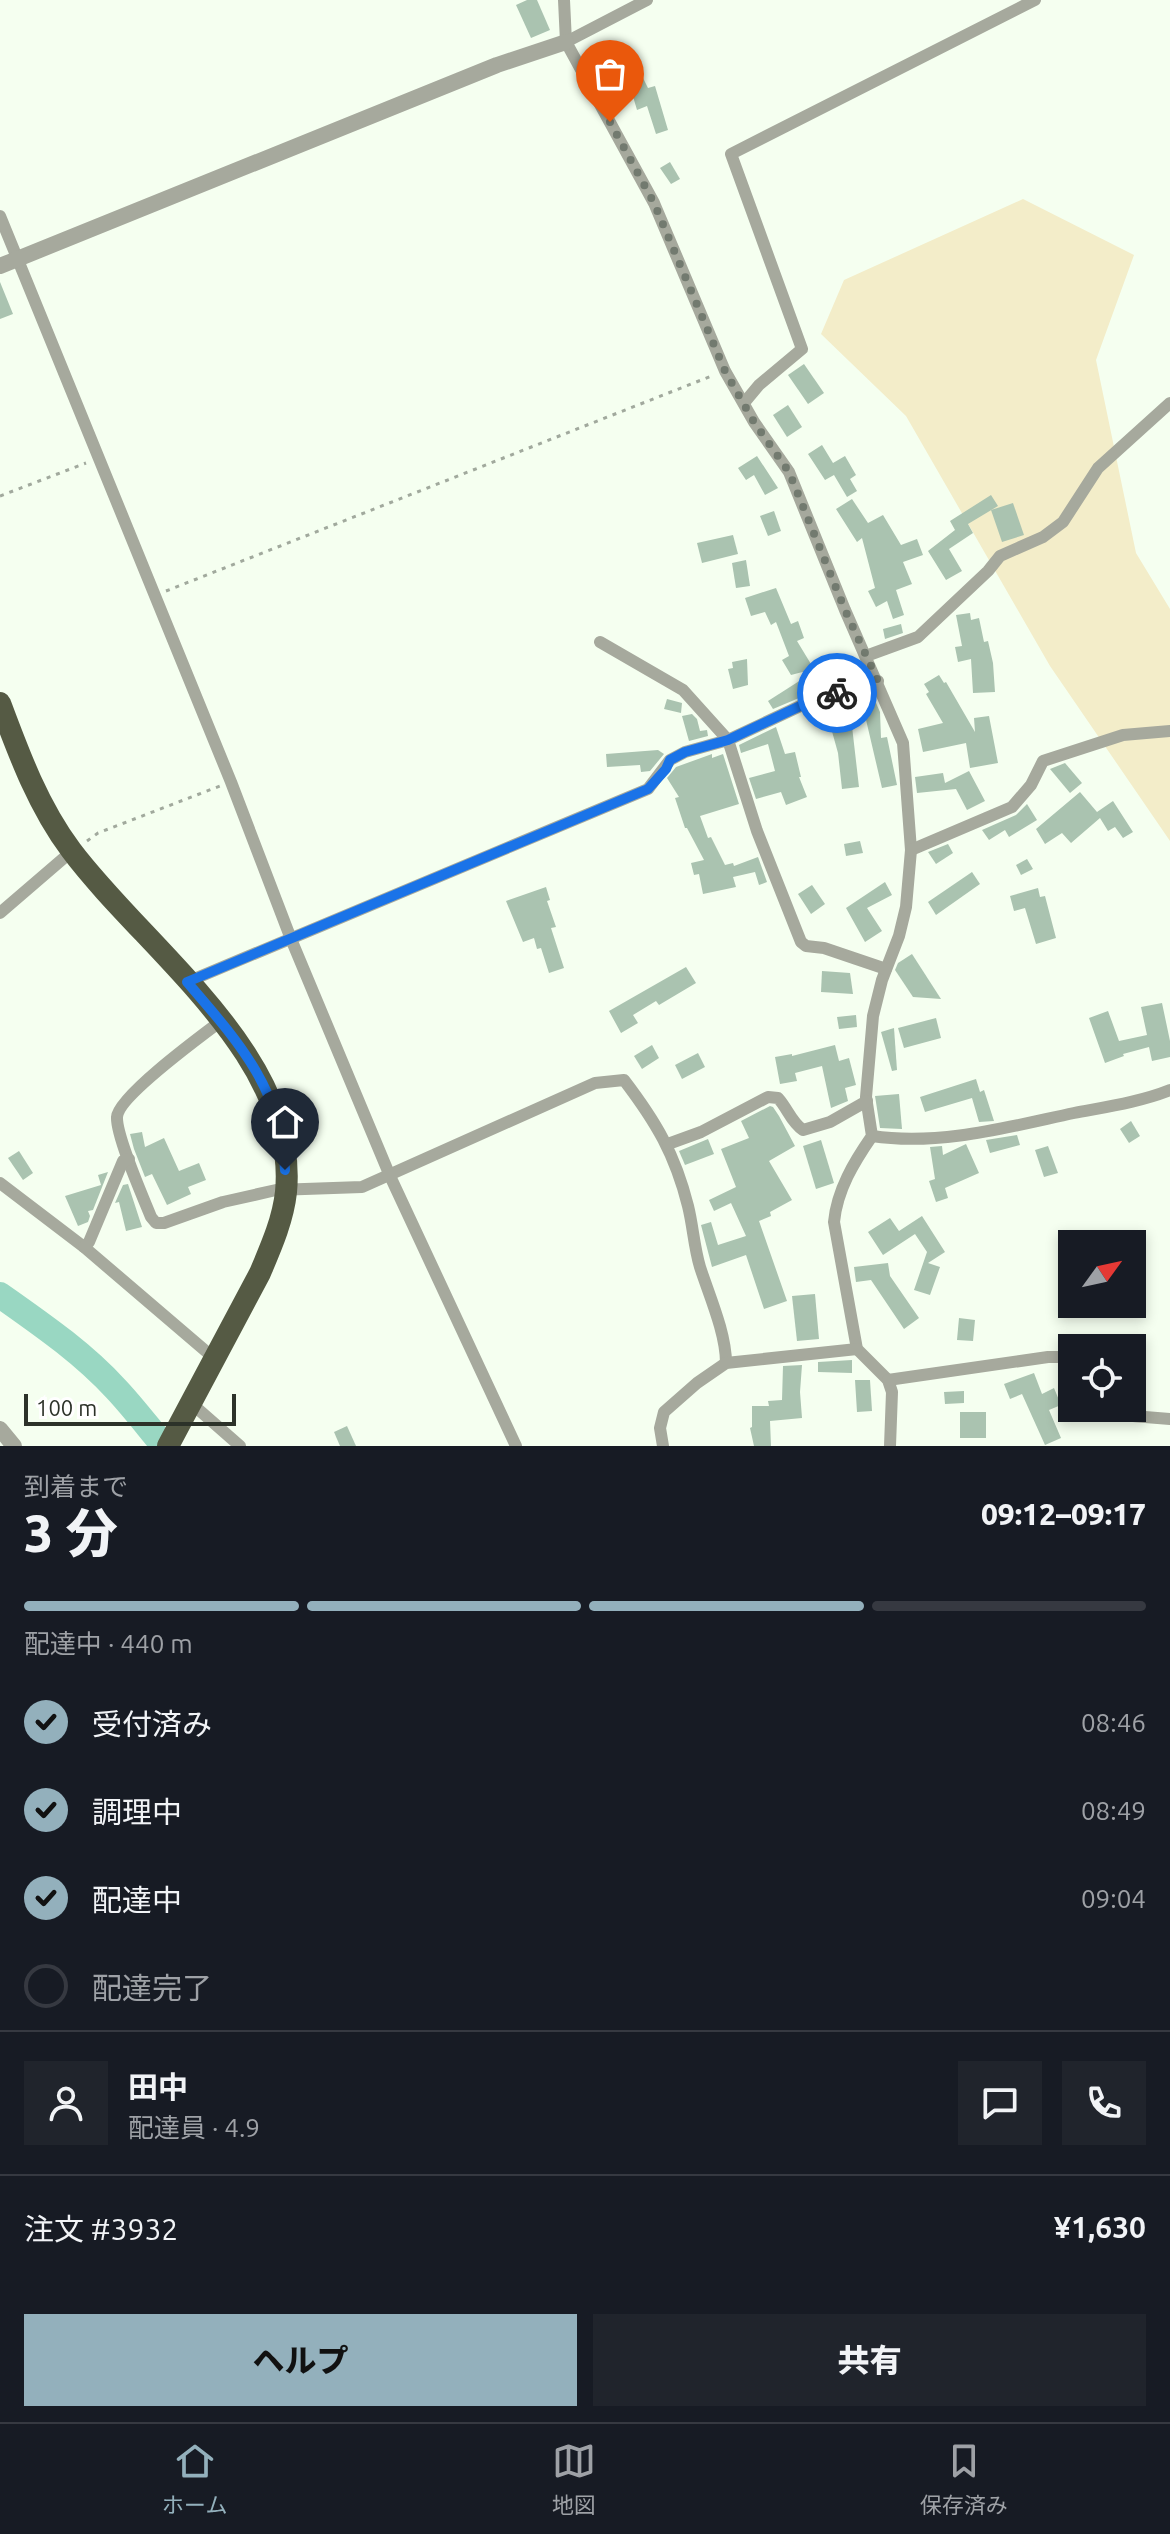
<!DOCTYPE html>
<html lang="ja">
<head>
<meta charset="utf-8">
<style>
	body { margin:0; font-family:Ubuntu,"Noto Sans JP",sans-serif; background:#20242c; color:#f1f3f6; height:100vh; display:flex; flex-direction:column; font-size:30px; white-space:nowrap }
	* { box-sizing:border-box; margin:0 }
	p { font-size:26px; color:#9ea1a6 }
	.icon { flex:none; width:44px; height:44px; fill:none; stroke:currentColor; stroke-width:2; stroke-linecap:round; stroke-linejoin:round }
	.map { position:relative; height:1446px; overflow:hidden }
	.side { display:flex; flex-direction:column; background:#171b24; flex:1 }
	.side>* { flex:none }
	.needle { width:52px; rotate:57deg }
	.tools { position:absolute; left:1058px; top:1230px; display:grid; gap:16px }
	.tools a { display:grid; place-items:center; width:88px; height:88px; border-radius:0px; background:#171b24; box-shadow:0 4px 12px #0003; font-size:40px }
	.scale { position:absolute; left:24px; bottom:20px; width:212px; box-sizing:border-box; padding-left:8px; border:4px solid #2c3229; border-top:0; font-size:22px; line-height:28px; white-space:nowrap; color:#2c3229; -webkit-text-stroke:6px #fff; paint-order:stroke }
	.pin { position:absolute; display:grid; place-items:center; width:68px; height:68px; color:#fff; margin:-82px -34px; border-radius:50% 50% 50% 0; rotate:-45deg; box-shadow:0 0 8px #0007 }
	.pin .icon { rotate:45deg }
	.courier { position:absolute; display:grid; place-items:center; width:80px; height:80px; margin:-40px; border:6px solid #1a73e8; border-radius:50%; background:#fff; color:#222; box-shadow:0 2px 10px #0007 }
	.headline em { font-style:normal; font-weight:800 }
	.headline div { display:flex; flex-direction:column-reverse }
	.headline { display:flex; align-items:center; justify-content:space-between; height:136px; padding:0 24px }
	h1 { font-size:52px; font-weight:800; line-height:60px }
	.bar { display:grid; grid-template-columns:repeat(4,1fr); gap:12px 8px; align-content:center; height:96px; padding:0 24px }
	.bar i { height:10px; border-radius:6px; background:#363941 }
	.bar .on { background:#93b0bc }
	.bar p { grid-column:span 4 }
	.line { display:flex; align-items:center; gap:20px; padding:0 24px; border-top:2px solid #363941 }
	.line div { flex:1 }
	.round { display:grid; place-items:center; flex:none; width:84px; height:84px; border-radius:0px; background:#20242c }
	ol { padding:0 24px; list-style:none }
	li { display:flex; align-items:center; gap:24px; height:88px }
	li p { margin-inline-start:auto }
	li .icon { padding:8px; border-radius:50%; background:#93b0bc; color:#111; stroke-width:4 }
	li:last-child { color:#9ea1a6 }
	li i { width:44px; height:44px; border:4px solid #363941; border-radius:50% }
	.button { display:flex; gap:16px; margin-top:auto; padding:16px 24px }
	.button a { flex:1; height:92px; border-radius:0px; background:#93b0bc; color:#111; font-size:32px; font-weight:800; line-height:92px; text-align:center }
	.button a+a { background:#20242c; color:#f1f3f6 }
	.dock { display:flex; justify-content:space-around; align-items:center; height:112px; border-top:2px solid #363941; background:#171b24; font-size:22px; color:#9ea1a6 }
	.dock a { display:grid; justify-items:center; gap:4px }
	.dock .on { color:#93b0bc }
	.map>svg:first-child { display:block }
	.green { fill:#f3edc9 }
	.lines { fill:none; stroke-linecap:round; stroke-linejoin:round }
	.river { stroke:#99d7c2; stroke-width:26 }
	.building { fill:#aac3b0 }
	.path { stroke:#a1a99d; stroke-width:3; stroke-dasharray:4 6; stroke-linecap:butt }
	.minor { stroke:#a6a99d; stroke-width:12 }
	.tertiary { stroke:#a6a99d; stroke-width:16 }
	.trunk { stroke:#555a44; stroke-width:22 }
	.done { stroke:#727a6f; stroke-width:8; stroke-dasharray:0 14.4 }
	.route { stroke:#1a73e8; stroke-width:10 }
</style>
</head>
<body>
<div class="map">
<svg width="1170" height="1446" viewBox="0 0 1170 1446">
	<rect width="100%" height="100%" fill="#f5fff0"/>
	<polygon class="green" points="1023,199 1134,255 1096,360 1136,553 1170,609 1170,841 1050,666 906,416 821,334 844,280"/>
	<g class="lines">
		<path class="river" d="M0,1295c41,29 82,57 116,94 17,18 32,38 48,57"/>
	</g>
	<g class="building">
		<polygon points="527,0 537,0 550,30 531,38 516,5"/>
		<polygon points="632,56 648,88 655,86 668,130 656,134 647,106 637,110 632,93 637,92 622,61"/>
		<polygon points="670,162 680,179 671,184 660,168"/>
		<polygon points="0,282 13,314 0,319"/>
		<polygon points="804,364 824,393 808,404 788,375"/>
		<polygon points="788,405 802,427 787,437 773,415"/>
		<polygon points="822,445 833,463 845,456 856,475 850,479 857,491 847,497 834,475 825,480 808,454"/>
		<polygon points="757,456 778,488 765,495 754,475 746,480 738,468"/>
		<polygon points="991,495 998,506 968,524 973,533 949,549 962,571 946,580 928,551 955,530 950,521"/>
		<polygon points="852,499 868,523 883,515 901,545 917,539 923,555 903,562 912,584 896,590 904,615 893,619 887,601 876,607 868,591 875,588 862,538 857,542 836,509"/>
		<polygon points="1013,503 1024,535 1002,542 991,510"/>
		<polygon points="774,511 781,531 768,536 760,516"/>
		<polygon points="733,535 738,554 702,563 697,543"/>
		<polygon points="746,560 750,586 736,588 732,563"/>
		<polygon points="776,588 791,624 798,621 804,638 797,641 814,669 791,675 782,660 789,656 776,622 771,625 765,612 751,616 745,598"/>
		<polygon points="970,613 971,620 979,618 984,642 988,641 993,663 995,692 973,693 971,659 958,662 955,647 962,646 956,615"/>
		<polygon points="901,624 903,633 885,639 883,629"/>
		<polygon points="747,659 748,685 733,689 728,669 733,668 732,662"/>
		<polygon points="815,671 825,687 773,709 768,701"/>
		<polygon points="939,675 944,683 946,682 975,732 974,718 989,716 998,763 970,768 966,743 923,752 918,729 943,723 926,694 929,692 924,684"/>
		<polygon points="857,696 873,696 880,712 881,738 887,737 897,785 882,788 863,707 850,709 859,787 842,789 838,753 828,717 815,721 812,710"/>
		<polygon points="667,699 682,703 681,713 664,709"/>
		<polygon points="692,714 697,719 700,731 707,730 708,736 689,741 682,716"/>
		<polygon points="776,727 785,754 795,752 801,777 799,777 807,797 786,805 781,792 756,799 749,778 775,771 768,744 741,753 739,745"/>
		<polygon points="658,750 664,754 650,771 641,772 640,765 607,767 606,754"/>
		<polygon points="712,754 712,758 723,754 739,804 700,816 708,838 711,837 725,865 733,863 734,866 758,857 767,882 759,885 755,872 733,877 736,887 703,894 699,874 694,875 691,863 704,860 687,828 685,828 675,798 679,797 667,778 676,767"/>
		<polygon points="1065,763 1082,783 1070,793 1050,769"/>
		<polygon points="969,771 985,801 967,810 956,789 917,793 915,777 943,773 945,783"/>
		<polygon points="1080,792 1097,812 1113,801 1133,832 1123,838 1115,827 1108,831 1100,818 1071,843 1062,833 1045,844 1036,829"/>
		<polygon points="1027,804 1037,820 1009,837 1005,830 989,840 982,830 1016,815"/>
		<polygon points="860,841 863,853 846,856 844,844"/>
		<polygon points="948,844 953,853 936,864 928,852"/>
		<polygon points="1027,859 1033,869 1021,875 1016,865"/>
		<polygon points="972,872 980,884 936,915 928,902"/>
		<polygon points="885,882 892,895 867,908 882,931 865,942 846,908"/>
		<polygon points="812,885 825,904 811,914 798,894"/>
		<polygon points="546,887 550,900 547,901 556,927 551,928 564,968 549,973 541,948 537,949 534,938 523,942 506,901"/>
		<polygon points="1038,888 1040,897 1045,896 1056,938 1036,944 1025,908 1014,911 1010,896"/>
		<polygon points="912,954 941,999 913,997 895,970 898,963"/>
		<polygon points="686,967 696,983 659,1005 656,1001 633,1015 638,1023 621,1033 609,1011"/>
		<polygon points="822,971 850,973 853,994 821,992"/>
		<polygon points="1162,1003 1170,1041 1170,1057 1152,1061 1149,1047 1123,1054 1124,1056 1105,1063 1089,1018 1108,1011 1119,1041 1147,1035 1141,1007"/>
		<polygon points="856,1015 857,1027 839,1029 837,1017"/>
		<polygon points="936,1018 941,1038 904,1048 898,1028"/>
		<polygon points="894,1028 897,1070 892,1071 881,1032"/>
		<polygon points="652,1045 659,1058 642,1069 634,1056"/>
		<polygon points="835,1045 839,1061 849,1058 856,1085 845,1088 848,1101 831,1108 822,1066 795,1073 797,1081 780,1084 775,1057 792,1054 792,1056"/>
		<polygon points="698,1053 705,1067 682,1079 675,1065"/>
		<polygon points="976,1079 980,1092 984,1090 994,1121 979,1122 972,1098 925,1112 920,1097"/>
		<polygon points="899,1094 902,1129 880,1128 875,1096"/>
		<polygon points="770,1106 773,1107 779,1116 795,1146 769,1161 792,1200 770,1212 771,1216 759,1221 787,1301 764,1309 746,1255 712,1267 701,1225 711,1222 718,1245 746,1236 731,1203 714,1211 709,1200 736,1187 721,1149 749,1138 741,1121"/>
		<polygon points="1131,1121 1140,1136 1129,1143 1120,1129"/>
		<polygon points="142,1132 145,1147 164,1138 179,1171 199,1163 206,1180 188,1187 191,1194 167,1205 152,1174 145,1177 134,1149 130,1134"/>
		<polygon points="1017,1135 1020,1145 990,1153 986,1140"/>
		<polygon points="708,1139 714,1154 685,1165 679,1151"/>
		<polygon points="821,1140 834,1183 816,1189 803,1146"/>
		<polygon points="966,1144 979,1173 945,1188 948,1198 936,1202 929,1181 935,1179 930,1147 942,1146 943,1155"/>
		<polygon points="1048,1146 1058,1173 1044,1177 1035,1150"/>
		<polygon points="19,1151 33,1173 23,1180 8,1158"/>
		<polygon points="108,1172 93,1210 88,1211 90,1216 88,1222 78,1226 65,1196 101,1185 98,1175"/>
		<polygon points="128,1184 142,1227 126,1231 119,1202 115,1203 123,1185"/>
		<polygon points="922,1216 945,1252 928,1263 940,1267 930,1295 914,1290 927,1252 915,1234 883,1255 868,1232 890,1218 899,1231"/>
		<polygon points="888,1263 890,1276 919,1318 904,1329 871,1280 856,1282 854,1267"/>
		<polygon points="815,1294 819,1339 797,1341 792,1296"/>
		<polygon points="959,1318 975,1320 973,1341 957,1340"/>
		<polygon points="852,1360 852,1373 818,1372 818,1362"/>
		<polygon points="802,1365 800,1392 802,1418 770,1421 771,1446 754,1446 750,1428 752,1427 752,1406 769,1406 768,1401 782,1400 783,1366"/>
		<polygon points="1034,1373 1042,1394 1054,1388 1061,1405 1049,1410 1061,1438 1045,1445 1022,1394 1010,1399 1004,1384"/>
		<polygon points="855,1380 870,1380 872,1411 857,1412"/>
		<polygon points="964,1391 964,1403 945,1404 944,1392"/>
		<rect x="960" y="1412" width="26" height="26"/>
		<polygon points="347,1426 356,1446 340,1446 334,1432"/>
	</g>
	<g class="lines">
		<g class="path">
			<polyline points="0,496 86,463"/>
			<polyline points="166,591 714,375"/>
			<polyline points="87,841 98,833 220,786"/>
		</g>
		<g class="minor">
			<path d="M564,0l2,42 88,161 71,168 29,51 35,50 56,138 58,133 8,107 -5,57 -7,29 -17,44 -9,36 -7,81 6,39c-18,26 -35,54 -38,86l23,127 31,31 4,12 -2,54"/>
			<polyline points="566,42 647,0"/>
			<polyline points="0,216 231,782 291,939 390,1176 516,1446"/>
			<polyline points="744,403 759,385 802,349 731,154 1035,0"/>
			<polyline points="600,642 683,690 728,740 757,831 801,942 806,946 824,948 886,969"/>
			<polyline points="866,656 918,637 988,571 1000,556 1043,537 1063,522 1098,468 1170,403"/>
			<polyline points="911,850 1012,807 1031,785 1043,761 1123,735 1170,731"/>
			<polyline points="0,913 72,851"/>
			<polyline points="187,982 648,789 670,760 685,752 728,740 813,700 878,681"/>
			<path d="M221,1021c-20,15 -103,76 -104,96 -1,19 26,80 34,100l5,6h8l59,-21 53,-12 86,-3 233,-104 29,-3c32,42 51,74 64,126 5,20 6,41 12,61 9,28 26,66 26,96"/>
			<path d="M872,1136c68,10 136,-9 202,-23 31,-6 66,-11 96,-23"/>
			<path d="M668,1144l33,-12 67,-35 10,1c10,11 13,24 25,32l27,-8 37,-21"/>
			<polyline points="0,1183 84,1247 215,1359"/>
			<polyline points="84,1247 89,1242 123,1161 129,1159"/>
			<polyline points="888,1380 1048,1357 1072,1357"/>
			<polyline points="191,1403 240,1446"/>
			<polyline points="1105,1408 1108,1414 1170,1419"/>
			<polyline points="663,1446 660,1428 664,1412 697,1383 726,1363 857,1349"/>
		</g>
		<g class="tertiary">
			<polyline points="0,266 497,65 566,42"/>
			<polyline points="0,1429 14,1446"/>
		</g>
		<path class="trunk" d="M0,703c19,51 38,103 71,147 74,99 228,206 215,342 -3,28 -15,55 -26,81l-92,173"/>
	</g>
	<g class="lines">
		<polyline class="done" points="610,122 654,203 725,371 754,422 789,472 845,610 878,681 837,693"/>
		<path class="route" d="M285,1170c-2,-80 -49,-131 -98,-188l461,-193 18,-20 4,-9 15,-8 43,-12 85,-40 24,-7"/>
	</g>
</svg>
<div class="tools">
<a><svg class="needle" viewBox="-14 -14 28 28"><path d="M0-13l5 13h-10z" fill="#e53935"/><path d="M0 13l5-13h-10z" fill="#9ea1a6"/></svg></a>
<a><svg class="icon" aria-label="locate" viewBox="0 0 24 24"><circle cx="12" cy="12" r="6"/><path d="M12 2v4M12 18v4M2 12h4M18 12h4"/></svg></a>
</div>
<div class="scale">100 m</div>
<div class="pin" style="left:610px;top:122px;background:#ea580c"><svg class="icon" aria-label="bag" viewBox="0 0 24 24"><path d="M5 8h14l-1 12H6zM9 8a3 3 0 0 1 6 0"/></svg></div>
<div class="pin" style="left:285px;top:1170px;background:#1f2937"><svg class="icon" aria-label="home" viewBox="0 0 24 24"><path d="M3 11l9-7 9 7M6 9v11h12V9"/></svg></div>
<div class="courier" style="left:837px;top:693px"><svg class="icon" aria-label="bike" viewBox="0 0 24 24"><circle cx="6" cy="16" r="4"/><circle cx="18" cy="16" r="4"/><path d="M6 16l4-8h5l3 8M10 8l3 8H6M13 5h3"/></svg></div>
</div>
<section class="side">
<div class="headline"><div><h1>3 分</h1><p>到着まで</p></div><em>09:12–09:17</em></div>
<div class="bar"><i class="on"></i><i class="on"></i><i class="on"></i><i></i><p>配達中 · 440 m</p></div>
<ol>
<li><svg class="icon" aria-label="check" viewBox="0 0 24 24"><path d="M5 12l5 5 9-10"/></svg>受付済み<p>08:46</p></li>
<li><svg class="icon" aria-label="check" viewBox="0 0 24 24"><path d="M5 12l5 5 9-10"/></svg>調理中<p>08:49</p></li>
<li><svg class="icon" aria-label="check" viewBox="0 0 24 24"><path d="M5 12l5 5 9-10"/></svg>配達中<p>09:04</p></li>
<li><i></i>配達完了</li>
</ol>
<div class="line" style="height:144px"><a class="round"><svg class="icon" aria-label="person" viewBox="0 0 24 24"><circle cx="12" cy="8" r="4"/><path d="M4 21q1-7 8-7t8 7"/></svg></a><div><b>田中</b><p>配達員 · 4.9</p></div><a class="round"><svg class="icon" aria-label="chat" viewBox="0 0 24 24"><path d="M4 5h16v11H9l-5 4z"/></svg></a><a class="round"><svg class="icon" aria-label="phone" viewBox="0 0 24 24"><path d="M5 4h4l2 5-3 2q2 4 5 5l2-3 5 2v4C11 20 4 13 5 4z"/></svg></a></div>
<div class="line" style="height:104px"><div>注文 #3932</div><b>¥1,630</b></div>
<div class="button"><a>ヘルプ</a><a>共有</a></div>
</section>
<nav class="dock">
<a class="on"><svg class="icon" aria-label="home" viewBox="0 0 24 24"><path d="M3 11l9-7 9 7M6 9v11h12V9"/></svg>ホーム</a>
<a><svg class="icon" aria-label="map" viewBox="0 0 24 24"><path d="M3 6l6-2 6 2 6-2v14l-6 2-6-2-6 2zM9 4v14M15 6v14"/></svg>地図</a>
<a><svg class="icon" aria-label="saved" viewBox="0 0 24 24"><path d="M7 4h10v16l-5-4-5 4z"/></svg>保存済み</a>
</nav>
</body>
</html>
